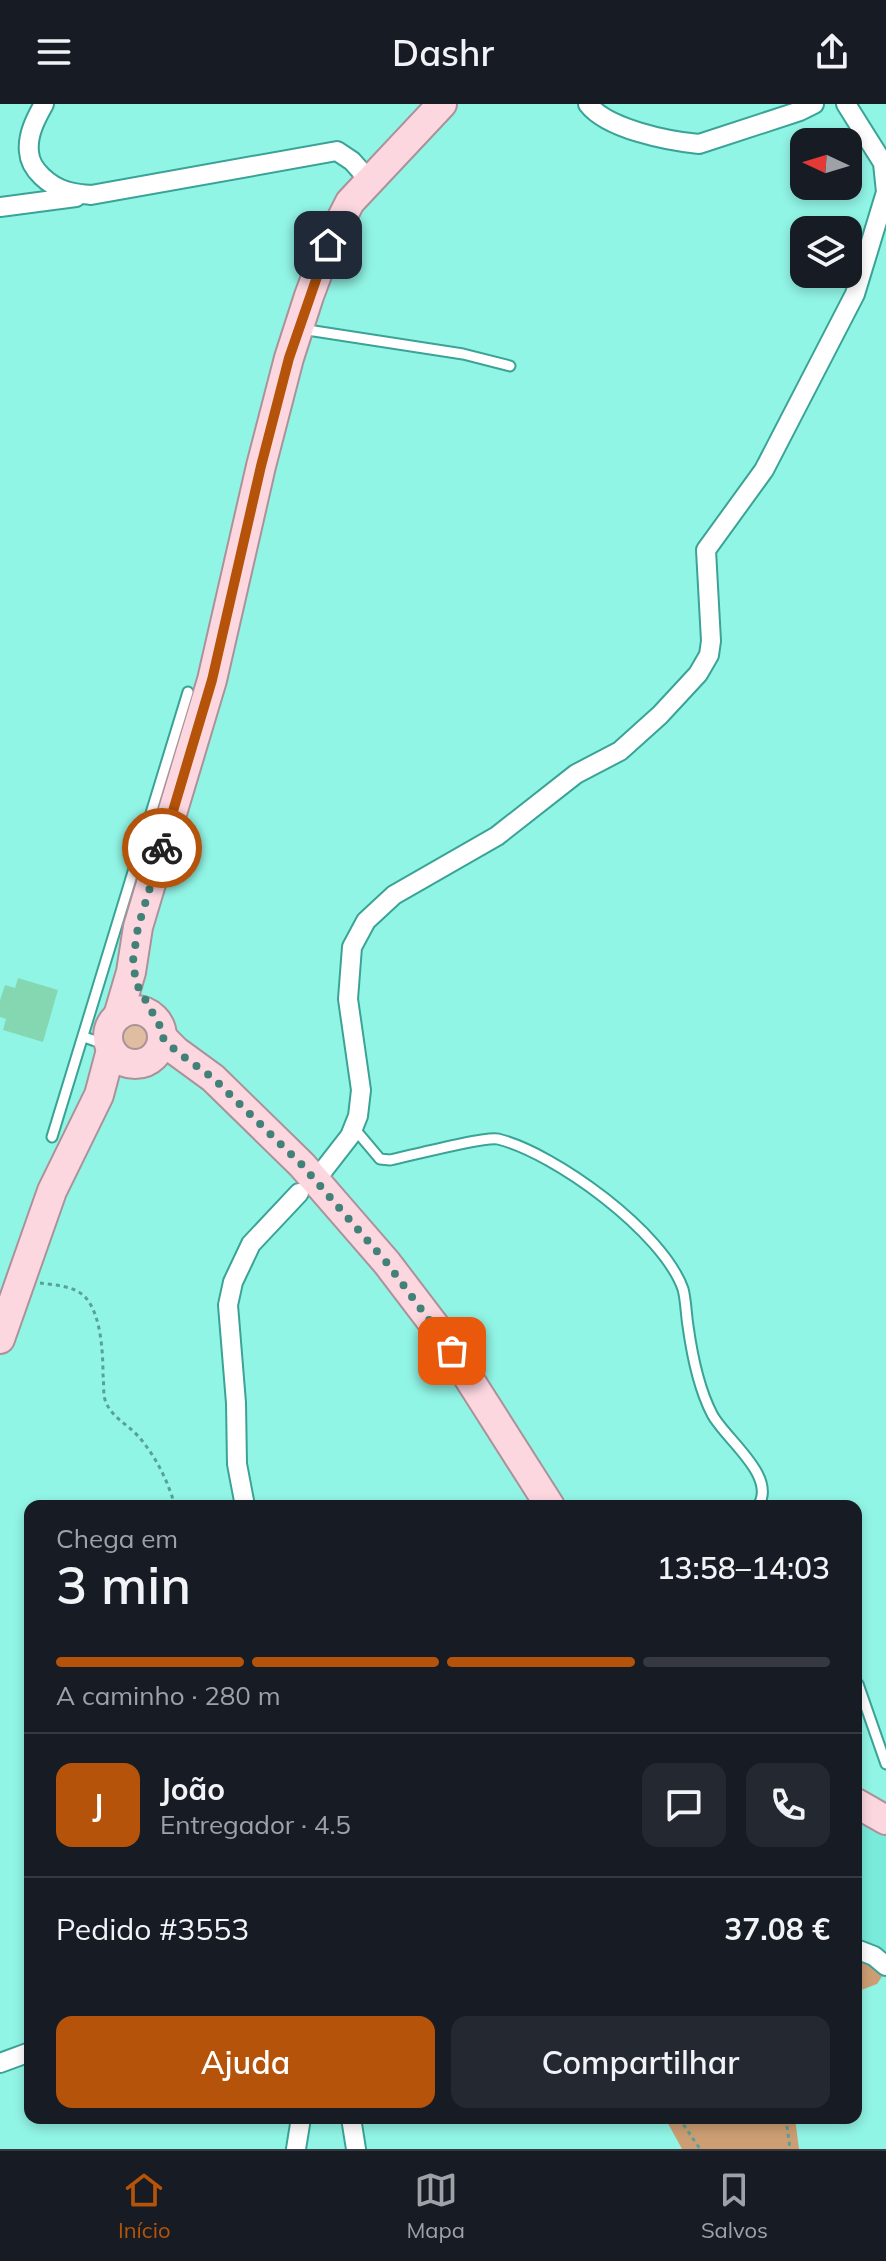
<!DOCTYPE html>
<html lang="pt">
<head>
<meta charset="utf-8">
<style>
	body { margin:0; font-family:Mulish,sans-serif; background:#242831; color:#f1f3f6; height:100vh; display:flex; flex-direction:column; font-size:30px; white-space:nowrap }
	* { box-sizing:border-box; margin:0 }
	p { font-size:26px; color:#9ea1a6 }
	.icon { flex:none; width:44px; height:44px; fill:none; stroke:currentColor; stroke-width:2; stroke-linecap:round; stroke-linejoin:round }
	.map { position:relative; flex:1; overflow:hidden }
	.panel { position:absolute; left:24px; top:1396px; width:838px; height:624px; display:flex; flex-direction:column; background:#171b24; border-radius:16px; box-shadow:0 4px 12px #0003 }
	.panel>* { flex:none }
	.needle { width:52px; rotate:274deg }
	.controls { position:absolute; left:790px; top:24px; display:grid; gap:16px }
	.controls a { display:grid; place-items:center; width:72px; height:72px; border-radius:16px; background:#171b24; box-shadow:0 4px 12px #0003; font-size:40px }
	.pin { position:absolute; display:grid; place-items:center; width:68px; height:68px; color:#fff; margin:-34px; border-radius:16px; box-shadow:0 4px 12px #0006 }
	.courier { position:absolute; display:grid; place-items:center; width:80px; height:80px; margin:-40px; border:6px solid #b45309; border-radius:50%; background:#fff; color:#222; box-shadow:0 2px 10px #0007 }
	.headline em { font-style:normal; font-weight:600 }
	.headline div { display:flex; flex-direction:column-reverse }
	.headline { display:flex; align-items:center; justify-content:space-between; height:136px; padding:0 32px }
	h1 { font-size:52px; font-weight:600; line-height:60px }
	.bar { display:grid; grid-template-columns:repeat(4,1fr); gap:12px 8px; align-content:center; height:96px; padding:0 32px }
	.bar i { height:10px; border-radius:6px; background:#363941 }
	.bar .selected { background:#b45309 }
	.bar p { grid-column:span 4 }
	.line { display:flex; align-items:center; gap:20px; padding:0 32px; border-top:2px solid #363941 }
	.line div { flex:1 }
	.round { display:grid; place-items:center; flex:none; width:84px; height:84px; border-radius:16px; background:#242831 }
	.cta { display:flex; gap:16px; margin-top:auto; padding:16px 32px }
	.cta a { flex:1; height:92px; border-radius:16px; background:#b45309; color:#fff; font-size:32px; font-weight:600; line-height:92px; text-align:center }
	.cta a+a { background:#242831; color:#f1f3f6 }
	header { display:flex; justify-content:space-between; align-items:center; height:104px; padding:0 32px; background:#171b24; font-size:36px; font-weight:600 }
	.dock { display:flex; justify-content:space-around; align-items:center; height:112px; border-top:2px solid #363941; background:#171b24; font-size:22px; color:#9ea1a6 }
	.dock a { display:grid; justify-items:center; gap:4px }
	.dock .selected { color:#b45309 }
	.map>svg:first-child { display:block }
	.built { fill:#79ebdb }
	.green { fill:#debda0 }
	.forest { fill:#cd9e73 }
	.building { fill:#85d7b2 }
	.lines { fill:none; stroke-linecap:round; stroke-linejoin:round }
	.lane-casing { stroke:#3ba396; stroke-width:13 }
	.street-casing { stroke:#3ba396; stroke-width:22 }
	.primary-casing { stroke:#ab9299; stroke-width:32 }
	.path { stroke:#58a196; stroke-width:3; stroke-dasharray:4 4; stroke-linecap:butt }
	.lane { stroke:#fff; stroke-width:9 }
	.street { stroke:#fff; stroke-width:18 }
	.primary { stroke:#fdd7e0; stroke-width:28 }
	.done { stroke:#428178; stroke-width:8; stroke-dasharray:0 14.4 }
	.route { stroke:#b45309; stroke-width:10 }
</style>
</head>
<body>
<header><svg class="icon" aria-label="menu" viewBox="0 0 24 24"><path d="M4 6h16M4 12h16M4 18h16"/></svg>Dashr<svg class="icon" aria-label="share" viewBox="0 0 24 24"><path d="M12 15V3M7 8l5-5 5 5M5 13v7h14v-7"/></svg></header>
<div class="map">
<svg width="886" height="2045" viewBox="0 0 886 2045">
	<rect width="100%" height="100%" fill="#91f5e6"/>
	<polygon class="built" points="856,1714 886,1728 886,1851 874,1842 856,1835"/>
	<circle class="green" cx="134" cy="934" r="15"/>
	<g class="forest">
		<polygon points="856,1850 876,1860 883,1871 877,1880 856,1888"/>
		<polygon points="665,2014 795,2014 799,2045 682,2045"/>
	</g>
	<polygon class="building" points="18,874 58,886 43,938 3,926 6,915 0,913 0,896 5,881 15,884"/>
	<g class="lines">
		<g class="lane-casing">
			<g id="lane">
				<polyline points="301,225 463,250 510,262"/>
				<polyline points="84,933 110,942"/>
				<path d="M353,1023l27,32 10,1c19,-4 95,-24 108,-21 57,14 165,93 185,150 3,11 3,25 5,37 4,29 10,61 24,88 12,24 66,62 46,92"/>
				<polyline points="52,1033 188,588"/>
				<polyline points="858,1580 886,1660"/>
			</g>
		</g>
		<g class="street-casing">
			<g id="street">
				<path d="M44,0c-8,14 -17,31 -15,48 1,18 21,34 37,39 8,3 17,3 25,4l246,-44 15,10 17,19"/>
				<path d="M588,0c19,25 80,37 111,40l101,-33 14,-7"/>
				<polyline points="0,103 76,93"/>
				<polyline points="322,1068 350,1032 358,1012 361,986 348,895 352,843 366,817 394,791 497,732 576,670 620,647 660,611 698,570 709,551 711,537 706,446 764,366 855,190 886,88 883,59 846,0"/>
				<polyline points="245,1402 237,1360 236,1299 228,1201 233,1178 251,1140 299,1089"/>
				<polyline points="856,1845 874,1852 886,1862"/>
				<polyline points="0,1959 30,1948"/>
				<polyline points="351,2014 356,2045"/>
				<polyline points="296,2045 301,2014"/>
			</g>
		</g>
		<g class="primary-casing">
			<g id="primary">
				<circle cx="135" cy="933" r="27"/>
				<polyline points="118,912 131,868 138,823 212,576 261,362 289,254 309,192 328,141 350,98 442,0"/>
				<polyline points="162,933 176,947 213,974 302,1061 387,1159 438,1226 550,1402"/>
				<polyline points="0,1235 52,1087 99,991 111,946"/>
				<polyline points="856,1699 886,1716"/>
			</g>
		</g>
		<g class="path">
			<path d="M40,1179c15,2 36,3 46,15 15,17 17,55 17,77 1,8 0,17 2,25 6,17 21,23 33,36 17,19 30,45 37,70"/>
			<polyline points="679,2014 700,2045"/>
			<polyline points="786,2014 790,2045"/>
		</g>
		<use href="#lane" class="lane"/>
		<use href="#street" class="street"/>
		<use href="#primary" class="primary"/>
	</g>
	<g class="lines">
		<polyline class="done" points="162,744 138,823 133,857 136,879 161,924 162,933 176,947 213,974 302,1061 387,1159 452,1247"/>
		<polyline class="route" points="162,744 212,576 261,362 289,254 328,141"/>
	</g>
</svg>
<div class="controls">
<a><svg class="needle" viewBox="-14 -14 28 28"><path d="M0-13l5 13h-10z" fill="#e53935"/><path d="M0 13l5-13h-10z" fill="#9ea1a6"/></svg></a>
<a><svg class="icon" aria-label="layers" viewBox="0 0 24 24"><path d="M12 4l9 5-9 5-9-5zM3 14l9 5 9-5"/></svg></a>
</div>
<div class="pin" style="left:452px;top:1247px;background:#ea580c"><svg class="icon" aria-label="bag" viewBox="0 0 24 24"><path d="M5 8h14l-1 12H6zM9 8a3 3 0 0 1 6 0"/></svg></div>
<div class="pin" style="left:328px;top:141px;background:#1f2937"><svg class="icon" aria-label="home" viewBox="0 0 24 24"><path d="M3 11l9-7 9 7M6 9v11h12V9"/></svg></div>
<div class="courier" style="left:162px;top:744px"><svg class="icon" aria-label="bike" viewBox="0 0 24 24"><circle cx="6" cy="16" r="4"/><circle cx="18" cy="16" r="4"/><path d="M6 16l4-8h5l3 8M10 8l3 8H6M13 5h3"/></svg></div>
<section class="panel">
<div class="headline"><div><h1>3 min</h1><p>Chega em</p></div><em>13:58–14:03</em></div>
<div class="bar"><i class="selected"></i><i class="selected"></i><i class="selected"></i><i></i><p>A caminho · 280 m</p></div>
<div class="line" style="height:144px"><b class="round" style="background:#b45309;color:#fff">J</b><div><b>João</b><p>Entregador · 4.5</p></div><a class="round"><svg class="icon" aria-label="chat" viewBox="0 0 24 24"><path d="M4 5h16v11H9l-5 4z"/></svg></a><a class="round"><svg class="icon" aria-label="phone" viewBox="0 0 24 24"><path d="M5 4h4l2 5-3 2q2 4 5 5l2-3 5 2v4C11 20 4 13 5 4z"/></svg></a></div>
<div class="line" style="height:104px"><div>Pedido #3553</div><b>37.08 €</b></div>
<div class="cta"><a>Ajuda</a><a>Compartilhar</a></div>
</section>
</div>
<nav class="dock">
<a class="selected"><svg class="icon" aria-label="home" viewBox="0 0 24 24"><path d="M3 11l9-7 9 7M6 9v11h12V9"/></svg>Início</a>
<a><svg class="icon" aria-label="map" viewBox="0 0 24 24"><path d="M3 6l6-2 6 2 6-2v14l-6 2-6-2-6 2zM9 4v14M15 6v14"/></svg>Mapa</a>
<a><svg class="icon" aria-label="saved" viewBox="0 0 24 24"><path d="M7 4h10v16l-5-4-5 4z"/></svg>Salvos</a>
</nav>
</body>
</html>
